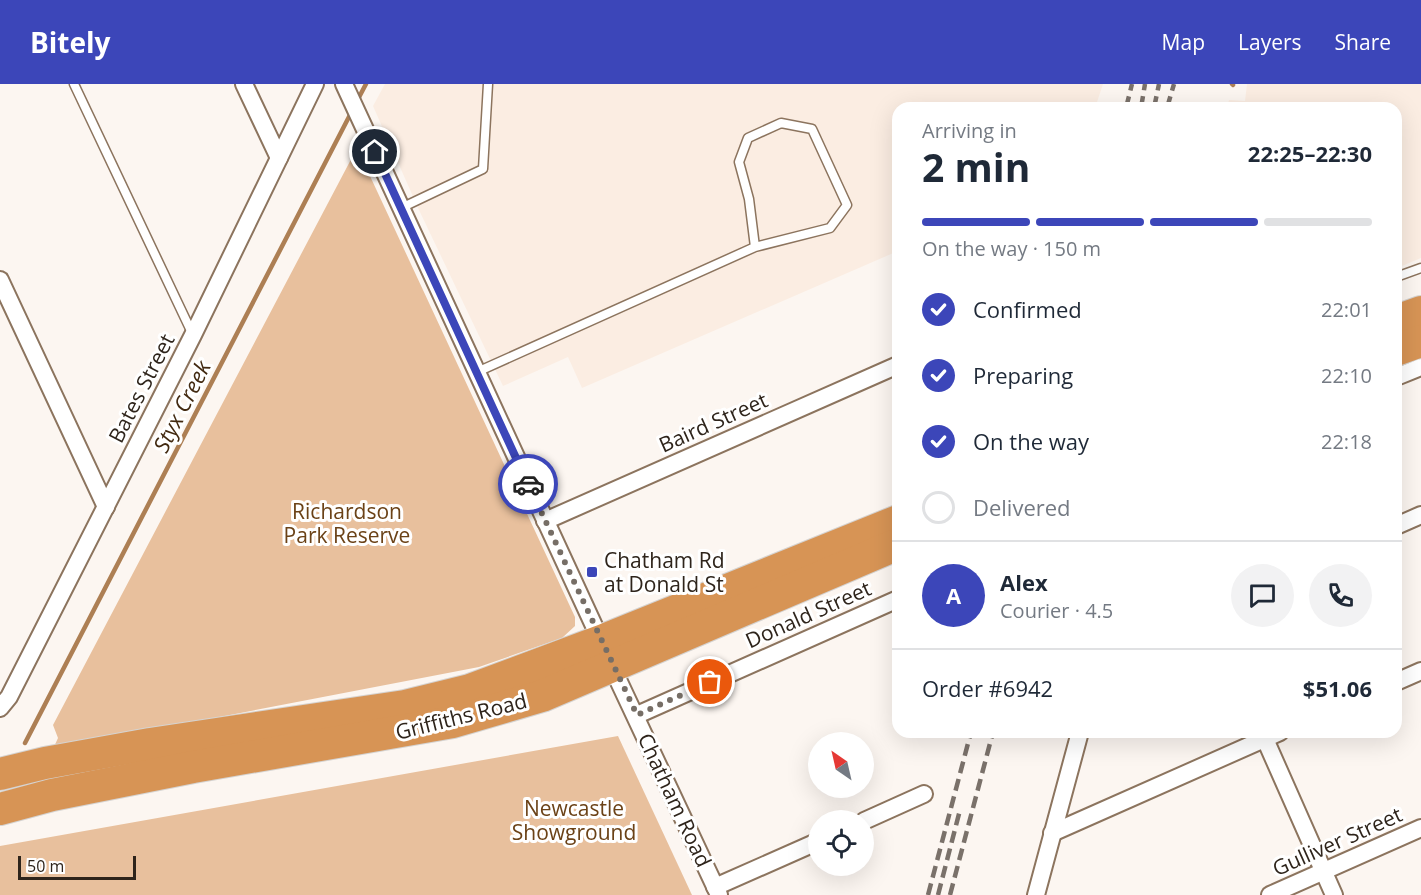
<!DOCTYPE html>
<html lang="en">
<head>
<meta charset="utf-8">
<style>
	body { margin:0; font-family:"Open Sans",sans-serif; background:#f2f2f3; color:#1f2937; height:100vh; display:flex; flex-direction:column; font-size:22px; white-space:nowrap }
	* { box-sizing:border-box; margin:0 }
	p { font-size:20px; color:#747a83 }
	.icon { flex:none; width:33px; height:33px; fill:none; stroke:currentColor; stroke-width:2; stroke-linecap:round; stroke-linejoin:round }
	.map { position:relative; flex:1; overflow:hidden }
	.drawer { position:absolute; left:892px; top:18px; width:510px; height:636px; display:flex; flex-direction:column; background:#fff; border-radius:18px; box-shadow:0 6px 24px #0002 }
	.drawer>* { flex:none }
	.needle { width:39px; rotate:326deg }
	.buttons { position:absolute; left:808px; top:648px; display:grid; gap:12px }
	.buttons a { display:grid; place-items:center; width:66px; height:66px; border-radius:50%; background:#fff; box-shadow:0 6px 24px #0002; font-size:30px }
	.scale { position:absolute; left:18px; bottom:15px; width:118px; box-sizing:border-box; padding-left:6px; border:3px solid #2e241b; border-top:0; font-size:16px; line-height:21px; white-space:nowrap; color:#2e241b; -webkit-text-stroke:4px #fff; paint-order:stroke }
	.pin { position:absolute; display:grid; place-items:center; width:51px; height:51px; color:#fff; margin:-26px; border:3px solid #fff; border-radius:50%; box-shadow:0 2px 6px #0007 }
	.courier { position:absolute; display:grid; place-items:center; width:60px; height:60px; margin:-30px; border:4px solid #3c46b9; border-radius:50%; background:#fff; color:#222; box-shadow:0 2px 8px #0007 }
	.headline em { font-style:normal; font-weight:700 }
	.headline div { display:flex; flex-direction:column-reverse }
	.headline { display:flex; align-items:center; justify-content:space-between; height:102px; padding:0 30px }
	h1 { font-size:39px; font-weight:700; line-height:45px }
	.bar { display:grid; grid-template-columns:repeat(4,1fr); gap:9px 6px; align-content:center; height:72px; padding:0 30px }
	.bar i { height:8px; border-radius:4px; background:#e0e1e3 }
	.bar .current { background:#3c46b9 }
	.bar p { grid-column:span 4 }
	.line { display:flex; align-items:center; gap:15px; padding:0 30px; border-top:2px solid #e0e1e3 }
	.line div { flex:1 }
	.round { display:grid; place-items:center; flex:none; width:63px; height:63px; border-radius:32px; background:#f2f2f3 }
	ol { padding:0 30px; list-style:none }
	li { display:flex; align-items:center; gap:18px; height:66px }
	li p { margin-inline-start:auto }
	li .icon { padding:6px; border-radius:50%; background:#3c46b9; color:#fff; stroke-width:4 }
	li:last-child { color:#747a83 }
	li i { width:33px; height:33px; border:3px solid #e0e1e3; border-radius:50% }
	header { display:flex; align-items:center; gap:36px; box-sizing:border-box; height:84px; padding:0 30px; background:#3c46b9; color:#fff }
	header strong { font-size:28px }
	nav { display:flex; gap:33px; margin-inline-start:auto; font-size:21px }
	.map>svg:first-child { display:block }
	.built { fill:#fbede2 }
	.green { fill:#e8c09d }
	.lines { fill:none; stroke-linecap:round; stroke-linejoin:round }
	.stream { stroke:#ad7f54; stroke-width:4.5 }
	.lane-casing { stroke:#8c745e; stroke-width:11 }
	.street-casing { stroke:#8c745e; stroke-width:20 }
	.highway-casing { stroke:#d5d3d1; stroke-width:34 }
	.lane { stroke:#fff; stroke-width:8 }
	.street { stroke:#fff; stroke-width:16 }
	.highway { stroke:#d79455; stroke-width:32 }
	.rail { stroke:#7a716a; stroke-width:4.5; stroke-dasharray:12 6; stroke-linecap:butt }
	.done { stroke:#766e66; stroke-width:6; stroke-dasharray:0 10.8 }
	.route { stroke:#3c46b9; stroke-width:8 }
	.poi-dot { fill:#3c46b9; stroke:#fff; stroke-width:2 }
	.labels { text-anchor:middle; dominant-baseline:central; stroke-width:6; stroke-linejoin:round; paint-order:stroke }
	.street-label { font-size:21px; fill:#2e241b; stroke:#fff }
	.park-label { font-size:21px; fill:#6b4217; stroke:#fff }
	.poi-label { font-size:21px; fill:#2e241b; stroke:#fff; text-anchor:start }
	.water-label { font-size:22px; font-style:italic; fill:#422910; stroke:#fff }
</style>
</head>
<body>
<header>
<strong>Bitely</strong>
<nav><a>Map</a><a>Layers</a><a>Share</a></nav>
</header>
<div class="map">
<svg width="1421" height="811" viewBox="0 0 1421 811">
	<rect width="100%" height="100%" fill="#fcf6f1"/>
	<g class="built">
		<polygon points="385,0 1103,0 1095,24 898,24 898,167 582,304 568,273 503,302 419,126 373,22"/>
		<polygon points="1247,0 1421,0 1421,174 1397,184 1396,24 1227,24 1229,16 1245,17"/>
	</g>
	<g class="green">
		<polygon points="357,64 575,533 575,542 562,554 479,583 53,665 58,654 53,641"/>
		<polygon points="618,652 692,811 0,811 0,762"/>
	</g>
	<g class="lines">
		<g class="stream">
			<polyline points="1232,0 1233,1"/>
			<polyline points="357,17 366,0"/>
			<polyline points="25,659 352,27"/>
		</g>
		<g class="lane-casing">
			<g id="lane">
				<polyline points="74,0 193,251"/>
				<polyline points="401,124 483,85 488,0"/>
				<polyline points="1396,193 1421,184"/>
				<polyline points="477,288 755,163 749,115 739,78 748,54 781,39 812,45 847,121 830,144 755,163"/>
			</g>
		</g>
		<g class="street-casing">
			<g id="street">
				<polyline points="244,0 279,74"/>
				<polyline points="344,0 601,557"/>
				<polyline points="0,196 106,423"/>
				<polyline points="1396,293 1421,283"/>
				<polyline points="545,437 898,281"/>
				<polyline points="1396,442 1421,431"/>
				<polyline points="612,583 719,811"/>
				<polyline points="1396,598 1421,587"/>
				<polyline points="0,624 9,613 193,251 315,0"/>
				<polyline points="637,631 898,515"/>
				<polyline points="1265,655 1334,811"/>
				<polyline points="864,737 924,710"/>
				<polyline points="1052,749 1280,648"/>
				<polyline points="715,803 819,757"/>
				<polyline points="1036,811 1080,648"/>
				<polyline points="1270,811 1421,744"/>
			</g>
		</g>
		<g class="highway-casing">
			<g id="highway">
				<polyline points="1396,237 1421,228"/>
				<polyline points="1396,266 1421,257"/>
				<polyline points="0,690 45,679 150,660 405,622 470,606 601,557 898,437"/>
				<polyline points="0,725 52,711 193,683 453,638 542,612 898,460"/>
			</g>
		</g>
		<use href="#lane" class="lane"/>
		<use href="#street" class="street"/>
		<use href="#highway" class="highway"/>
		<g class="rail">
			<polyline points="1126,24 1132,0"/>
			<polyline points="1141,24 1145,0"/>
			<polyline points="1154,24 1159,0"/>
			<polyline points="1167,24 1174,0"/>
			<polyline points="928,811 971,648"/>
			<polyline points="938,811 960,726"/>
			<polyline points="950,811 993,648"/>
		</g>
	</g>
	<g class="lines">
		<polyline class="done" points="528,400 637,631 710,598"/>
		<polyline class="route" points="375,68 528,400"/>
	</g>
	<rect class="poi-dot" x="586" y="482" width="12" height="12" rx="3"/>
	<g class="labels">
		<g class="street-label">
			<text transform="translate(141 304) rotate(-63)">Bates Street</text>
			<text transform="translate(713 338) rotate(-24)">Baird Street</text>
			<text transform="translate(808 530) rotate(-24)">Donald Street</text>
			<text transform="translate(461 632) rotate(-14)">Griffiths Road</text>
			<text transform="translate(675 716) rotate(65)">Chatham Road</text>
			<text transform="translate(1337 757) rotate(-24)">Gulliver Street</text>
		</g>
		<g class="park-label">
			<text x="347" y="427">Richardson<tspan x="347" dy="24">Park Reserve</tspan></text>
			<text x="574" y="724">Newcastle<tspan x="574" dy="24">Showground</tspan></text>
		</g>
		<g class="poi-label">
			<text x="604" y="476">Chatham Rd<tspan x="604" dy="24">at Donald St</tspan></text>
		</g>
		<g class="water-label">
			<text transform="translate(181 322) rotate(-63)">Styx Creek</text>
		</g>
	</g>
</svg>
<div class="buttons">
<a><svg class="needle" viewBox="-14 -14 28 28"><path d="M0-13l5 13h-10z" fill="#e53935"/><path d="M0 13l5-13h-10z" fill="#747a83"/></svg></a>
<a><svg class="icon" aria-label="locate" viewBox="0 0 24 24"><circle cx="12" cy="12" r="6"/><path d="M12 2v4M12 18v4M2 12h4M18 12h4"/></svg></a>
</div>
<div class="scale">50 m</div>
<div class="pin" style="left:710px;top:598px;background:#ea580c"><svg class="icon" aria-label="bag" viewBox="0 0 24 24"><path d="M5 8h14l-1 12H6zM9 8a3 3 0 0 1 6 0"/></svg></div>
<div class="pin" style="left:375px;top:68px;background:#1f2937"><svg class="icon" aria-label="home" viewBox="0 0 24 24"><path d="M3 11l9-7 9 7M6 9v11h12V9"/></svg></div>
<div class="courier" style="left:528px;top:400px"><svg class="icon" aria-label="car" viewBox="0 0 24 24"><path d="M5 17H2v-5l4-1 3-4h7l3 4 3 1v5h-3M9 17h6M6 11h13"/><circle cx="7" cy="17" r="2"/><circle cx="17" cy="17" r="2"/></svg></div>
<section class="drawer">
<div class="headline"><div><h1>2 min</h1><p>Arriving in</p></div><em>22:25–22:30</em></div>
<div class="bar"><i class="current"></i><i class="current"></i><i class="current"></i><i></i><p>On the way · 150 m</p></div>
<ol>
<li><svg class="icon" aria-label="check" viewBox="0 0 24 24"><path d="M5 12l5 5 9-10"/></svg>Confirmed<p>22:01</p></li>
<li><svg class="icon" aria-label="check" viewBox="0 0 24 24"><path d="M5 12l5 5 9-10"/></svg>Preparing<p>22:10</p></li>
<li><svg class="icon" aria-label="check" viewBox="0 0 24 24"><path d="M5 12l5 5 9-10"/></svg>On the way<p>22:18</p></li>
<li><i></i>Delivered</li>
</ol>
<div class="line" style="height:108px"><b class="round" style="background:#3c46b9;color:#fff">A</b><div><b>Alex</b><p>Courier · 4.5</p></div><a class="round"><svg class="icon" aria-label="chat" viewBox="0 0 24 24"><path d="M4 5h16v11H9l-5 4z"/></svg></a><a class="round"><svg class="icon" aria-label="phone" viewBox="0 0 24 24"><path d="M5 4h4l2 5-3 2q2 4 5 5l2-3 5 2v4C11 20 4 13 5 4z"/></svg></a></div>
<div class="line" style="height:78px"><div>Order #6942</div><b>$51.06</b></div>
</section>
</div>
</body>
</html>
